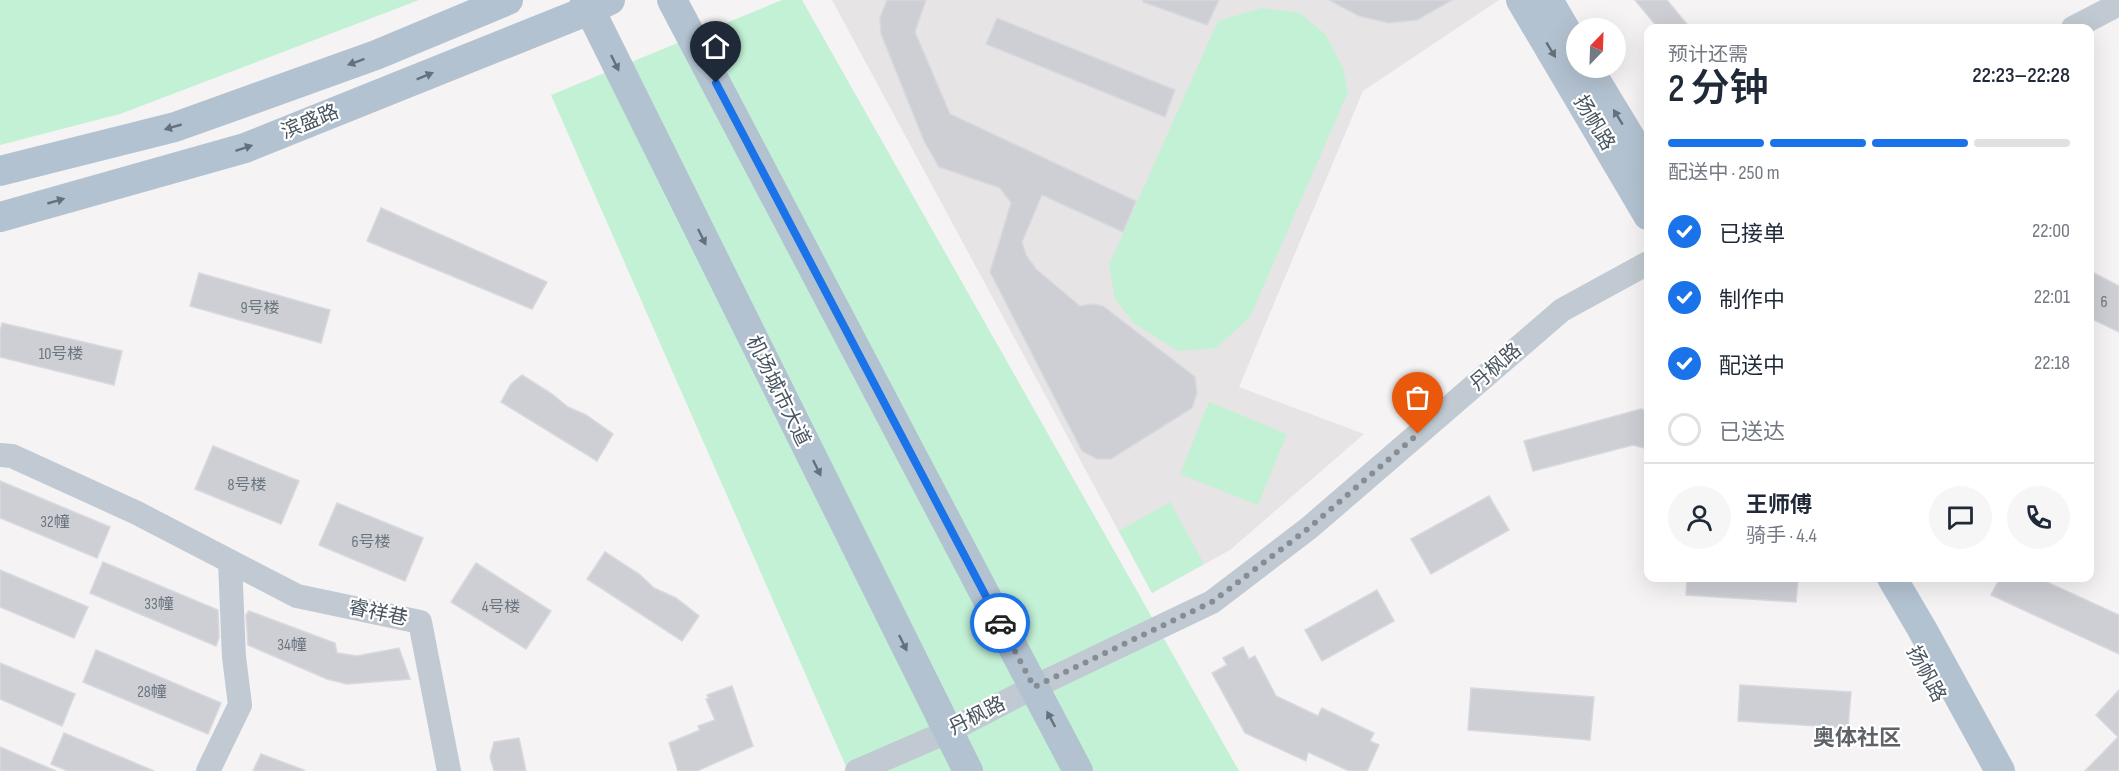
<!DOCTYPE html>
<html lang="zh">
<head>
<meta charset="utf-8">
<style>
	body { margin:0; font-family:"Sofia Sans Condensed","Noto Sans SC",sans-serif; background:#f6f6f7; color:#1f2937; height:100vh; display:flex; flex-direction:column; font-size:22px; white-space:nowrap }
	* { box-sizing:border-box; margin:0 }
	p { font-size:20px; color:#747a83 }
	.icon { flex:none; width:33px; height:33px; fill:none; stroke:currentColor; stroke-width:2; stroke-linecap:round; stroke-linejoin:round }
	.map { position:relative; flex:1; overflow:hidden }
	.side { position:absolute; left:1644px; top:24px; width:450px; height:558px; display:flex; flex-direction:column; background:#fff; border-radius:12px; box-shadow:0 6px 24px #0002 }
	.side>* { flex:none }
	.needle { width:39px; rotate:23deg }
	.tools { position:absolute; left:1566px; top:18px; display:grid; gap:12px }
	.tools a { display:grid; place-items:center; width:60px; height:60px; border-radius:50%; background:#fff; box-shadow:0 6px 24px #0002; font-size:30px }
	.pin { position:absolute; display:grid; place-items:center; width:51px; height:51px; color:#fff; margin:-62px -26px; border-radius:50% 50% 50% 0; rotate:-45deg; box-shadow:0 0 6px #0007 }
	.pin .icon { rotate:45deg }
	.courier { position:absolute; display:grid; place-items:center; width:60px; height:60px; margin:-30px; border:4px solid #1a73e8; border-radius:50%; background:#fff; color:#222; box-shadow:0 2px 8px #0007 }
	.head em { font-style:normal; font-weight:600 }
	.head div { display:flex; flex-direction:column-reverse }
	.head { display:flex; align-items:center; justify-content:space-between; height:102px; padding:0 24px }
	h1 { font-size:39px; font-weight:600; line-height:45px }
	.bar { display:grid; grid-template-columns:repeat(4,1fr); gap:9px 6px; align-content:center; height:72px; padding:0 24px }
	.bar i { height:8px; border-radius:4px; background:#e0e1e3 }
	.bar .selected { background:#1a73e8 }
	.bar p { grid-column:span 4 }
	.line { display:flex; align-items:center; gap:15px; padding:0 24px; border-top:2px solid #e0e1e3 }
	.line div { flex:1 }
	.round { display:grid; place-items:center; flex:none; width:63px; height:63px; border-radius:32px; background:#f6f6f7 }
	ol { padding:0 24px; list-style:none }
	li { display:flex; align-items:center; gap:18px; height:66px }
	li p { margin-inline-start:auto }
	li .icon { padding:6px; border-radius:50%; background:#1a73e8; color:#fff; stroke-width:4 }
	li:last-child { color:#747a83 }
	li i { width:33px; height:33px; border:3px solid #e0e1e3; border-radius:50% }
	.map>svg:first-child { display:block }
	.education { fill:#e6e4e5 }
	.green { fill:#c3f1d5 }
	.building { fill:#cdcfd5; stroke:#d7d9de; stroke-width:1.5 }
	.lines { fill:none; stroke-linecap:round; stroke-linejoin:round }
	.minor { stroke:#c1cad2; stroke-width:24 }
	.major { stroke:#b3c2d1; stroke-width:30 }
	.oneway { fill:#64717d }
	.done { stroke:#868d94; stroke-width:6; stroke-dasharray:0 10.8 }
	.route { stroke:#1a73e8; stroke-width:8 }
	.labels { text-anchor:middle; dominant-baseline:central; stroke-width:4.5; stroke-linejoin:round; paint-order:stroke }
	.number-label { font-size:16px; fill:#6b747e }
	.street-label { font-size:20px; fill:#4a5661; stroke:#fff }
	.quarter-label { font-size:22px; font-weight:bold; fill:#5f6368; stroke:#fff }
</style>
</head>
<body>
<div class="map">
<svg width="2119" height="771" viewBox="0 0 2119 771">
	<rect width="100%" height="100%" fill="#f5f3f3"/>
	<polygon class="education" points="832,0 1499,0 1363,91 1239,387 1364,434 1230,550 1152,593"/>
	<g class="green">
		<polygon points="0,0 419,0 120,114 0,145"/>
		<polygon points="782,0 802,0 1239,771 848,771 551,95"/>
		<polygon points="1262,8 1300,13 1326,35 1343,68 1348,92 1250,317 1216,348 1178,351 1135,324 1115,299 1109,265 1218,21"/>
		<polygon points="1209,402 1287,434 1258,505 1180,474"/>
		<polygon points="1170,502 1204,564 1152,593 1119,531"/>
	</g>
	<g class="building">
		<polygon points="887,0 926,0 915,32 950,114 1136,201 1123,232 1042,195 1022,242 1026,255 1036,269 1080,306 1092,304 1103,306 1195,377 1197,393 1192,408 1111,459 1097,459 1082,451 990,272 1011,203 1000,188 939,167 924,141 881,34 880,18"/>
		<polygon points="1143,0 1219,0 1207,25 1143,2"/>
		<polygon points="1329,0 1452,0 1417,20 1389,23 1359,16"/>
		<polygon points="1635,0 1667,0 1690,28 1658,28"/>
		<polygon points="997,18 1175,90 1165,117 986,44"/>
		<polygon points="381,208 547,282 532,309 367,241"/>
		<polygon points="2090,271 2119,286 2119,332 2090,318"/>
		<polygon points="199,273 330,310 321,343 190,306"/>
		<polygon points="2,323 122,351 114,385 0,357 0,332"/>
		<polygon points="522,375 552,394 568,407 586,415 613,434 597,461 501,402 511,384"/>
		<polygon points="1641,409 1648,411 1648,449 1633,445 1533,471 1524,441"/>
		<polygon points="213,446 299,481 281,524 195,489"/>
		<polygon points="0,481 110,527 97,558 0,518"/>
		<polygon points="1489,496 1509,530 1431,574 1411,539"/>
		<polygon points="337,503 423,538 405,581 319,545"/>
		<polygon points="605,552 639,574 654,588 676,598 699,616 682,641 587,579"/>
		<polygon points="103,562 218,610 219,638 216,646 90,593"/>
		<polygon points="476,563 551,611 526,649 451,602"/>
		<polygon points="0,570 88,607 74,638 0,607"/>
		<polygon points="1687,578 1798,578 1796,602 1686,595"/>
		<polygon points="2000,578 2038,578 2119,615 2119,654 1991,595"/>
		<polygon points="1377,590 1394,621 1322,661 1305,630"/>
		<polygon points="249,611 335,643 337,653 357,656 399,648 410,679 347,684 327,679 248,645 246,615"/>
		<polygon points="1243,647 1249,659 1255,656 1276,696 1318,716 1322,708 1374,733 1370,741 1379,745 1367,771 1349,771 1308,752 1306,761 1245,733 1212,673 1227,665 1223,658"/>
		<polygon points="96,650 221,703 208,734 83,682"/>
		<polygon points="0,663 75,694 62,726 0,699"/>
		<polygon points="1740,685 1851,692 1848,728 1738,721"/>
		<polygon points="732,686 753,746 697,771 678,771 669,743 700,730 698,726 715,720 706,699 709,698 707,695"/>
		<polygon points="1471,688 1594,697 1590,740 1468,730"/>
		<polygon points="2119,690 2119,771 2085,771 2118,737 2096,715"/>
		<polygon points="64,733 154,771 68,771 51,764"/>
		<polygon points="519,738 526,771 494,771 490,757 494,742"/>
		<polygon points="0,747 56,771 0,771"/>
		<polygon points="261,754 304,770 303,771 253,771"/>
	</g>
	<g class="lines">
		<g class="minor">
			<polyline points="2073,28 2119,4"/>
			<polyline points="0,455 12,456 137,513 297,596 420,622 449,771"/>
			<polyline points="208,771 240,705 234,657 230,562"/>
			<polyline points="857,771 947,732 1034,687 1212,602 1309,528 1562,310 1648,263"/>
		</g>
		<g class="major">
			<polyline points="585,0 968,771"/>
			<polyline points="672,0 1078,771"/>
			<polyline points="1521,0 1648,215"/>
			<polyline points="1548,0 1576,48"/>
			<polyline points="1588,68 1648,167"/>
			<polyline points="0,171 175,127 376,55 508,0"/>
			<polyline points="0,217 245,148 589,10 610,0"/>
			<polyline points="1892,578 1922,629 2000,771"/>
		</g>
	</g>
	<defs><path id="oneway-solid" d="M-6-.8H1V-3.2L6.5 0L1 3.2V.8H-6Z" transform="scale(1.5)"/></defs>
	<g class="oneway">
		<use href="#oneway-solid" transform="translate(1551 50) rotate(59)"/>
		<use href="#oneway-solid" transform="translate(356 62) rotate(160)"/>
		<use href="#oneway-solid" transform="translate(615 63) rotate(64)"/>
		<use href="#oneway-solid" transform="translate(425 76) rotate(-22)"/>
		<use href="#oneway-solid" transform="translate(1618 117) rotate(-121)"/>
		<use href="#oneway-solid" transform="translate(173 127) rotate(164)"/>
		<use href="#oneway-solid" transform="translate(244 148) rotate(-18)"/>
		<use href="#oneway-solid" transform="translate(56 201) rotate(-16)"/>
		<use href="#oneway-solid" transform="translate(702 237) rotate(64)"/>
		<use href="#oneway-solid" transform="translate(817 468) rotate(64)"/>
		<use href="#oneway-solid" transform="translate(903 643) rotate(64)"/>
		<use href="#oneway-solid" transform="translate(1051 719) rotate(-118)"/>
	</g>
	<g class="lines">
		<polyline class="done" points="1000,623 1034,687 1212,602 1309,528 1418,434"/>
		<polyline class="route" points="716,83 1000,623"/>
	</g>
	<g class="labels">
		<g class="number-label">
			<text x="2104" y="302">6</text>
			<text x="260" y="308">9号楼</text>
			<text x="61" y="354">10号楼</text>
			<text x="247" y="485">8号楼</text>
			<text x="55" y="522">32幢</text>
			<text x="371" y="542">6号楼</text>
			<text x="159" y="604">33幢</text>
			<text x="501" y="607">4号楼</text>
			<text x="292" y="645">34幢</text>
			<text x="152" y="692">28幢</text>
		</g>
		<g class="street-label">
			<text transform="translate(310 122) rotate(-22)">滨盛路</text>
			<text transform="translate(1594 123) rotate(59)">扬帆路</text>
			<text transform="translate(1496 367) rotate(-41)">丹枫路</text>
			<text transform="translate(778 391) rotate(64)">机场城市大道</text>
			<text transform="translate(378 613) rotate(12)">睿祥巷</text>
			<text transform="translate(1926 674) rotate(62)">扬帆路</text>
			<text transform="translate(977 716) rotate(-27)">丹枫路</text>
		</g>
		<g class="quarter-label">
			<text x="1857" y="738">奥体社区</text>
		</g>
	</g>
</svg>
<div class="tools">
<a><svg class="needle" viewBox="-14 -14 28 28"><path d="M0-13l5 13h-10z" fill="#e53935"/><path d="M0 13l5-13h-10z" fill="#747a83"/></svg></a>
</div>
<div class="pin" style="left:1418px;top:434px;background:#ea580c"><svg class="icon" aria-label="bag" viewBox="0 0 24 24"><path d="M5 8h14l-1 12H6zM9 8a3 3 0 0 1 6 0"/></svg></div>
<div class="pin" style="left:716px;top:83px;background:#1f2937"><svg class="icon" aria-label="home" viewBox="0 0 24 24"><path d="M3 11l9-7 9 7M6 9v11h12V9"/></svg></div>
<div class="courier" style="left:1000px;top:623px"><svg class="icon" aria-label="car" viewBox="0 0 24 24"><path d="M5 17H2v-5l4-1 3-4h7l3 4 3 1v5h-3M9 17h6M6 11h13"/><circle cx="7" cy="17" r="2"/><circle cx="17" cy="17" r="2"/></svg></div>
<section class="side">
<div class="head"><div><h1>2 分钟</h1><p>预计还需</p></div><em>22:23–22:28</em></div>
<div class="bar"><i class="selected"></i><i class="selected"></i><i class="selected"></i><i></i><p>配送中 · 250 m</p></div>
<ol>
<li><svg class="icon" aria-label="check" viewBox="0 0 24 24"><path d="M5 12l5 5 9-10"/></svg>已接单<p>22:00</p></li>
<li><svg class="icon" aria-label="check" viewBox="0 0 24 24"><path d="M5 12l5 5 9-10"/></svg>制作中<p>22:01</p></li>
<li><svg class="icon" aria-label="check" viewBox="0 0 24 24"><path d="M5 12l5 5 9-10"/></svg>配送中<p>22:18</p></li>
<li><i></i>已送达</li>
</ol>
<div class="line" style="height:108px"><a class="round"><svg class="icon" aria-label="person" viewBox="0 0 24 24"><circle cx="12" cy="8" r="4"/><path d="M4 21q1-7 8-7t8 7"/></svg></a><div><b>王师傅</b><p>骑手 · 4.4</p></div><a class="round"><svg class="icon" aria-label="chat" viewBox="0 0 24 24"><path d="M4 5h16v11H9l-5 4z"/></svg></a><a class="round"><svg class="icon" aria-label="phone" viewBox="0 0 24 24"><path d="M5 4h4l2 5-3 2q2 4 5 5l2-3 5 2v4C11 20 4 13 5 4z"/></svg></a></div>
</section>
</div>
</body>
</html>
